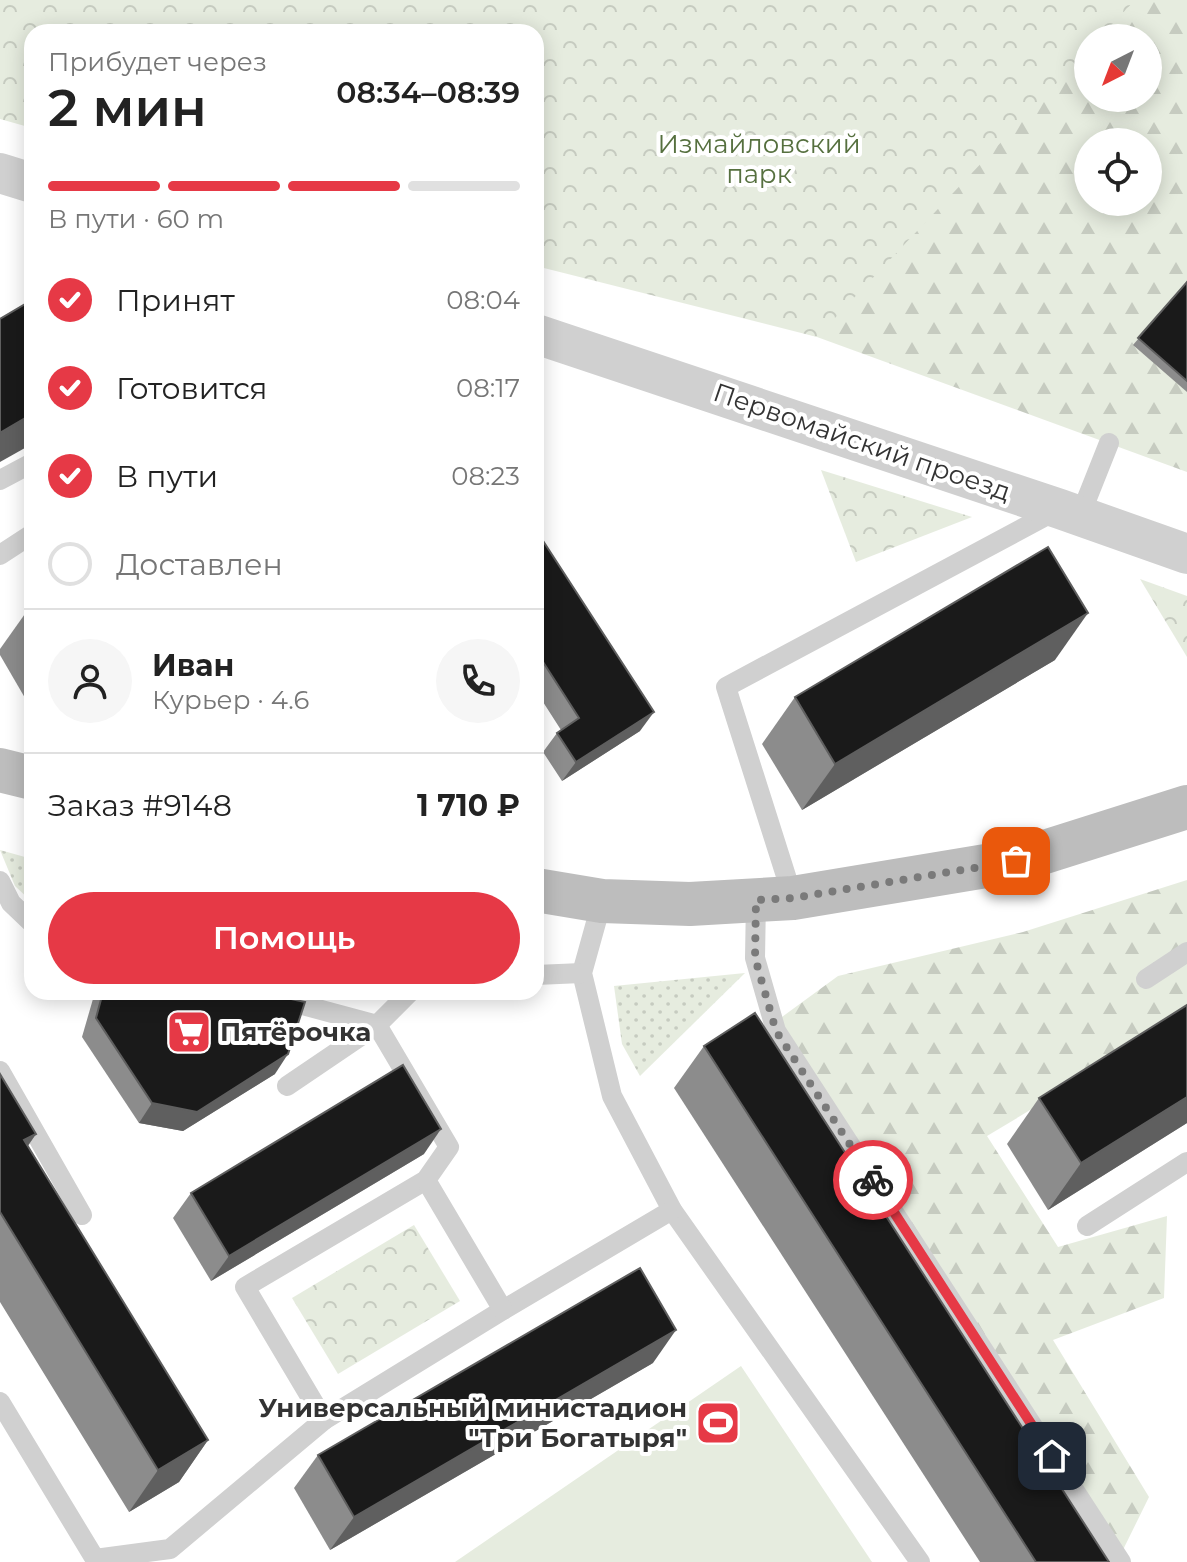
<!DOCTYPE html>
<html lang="ru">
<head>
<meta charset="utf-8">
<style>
	body { margin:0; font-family:Montserrat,sans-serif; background:#f6f6f6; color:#222; height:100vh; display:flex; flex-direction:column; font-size:30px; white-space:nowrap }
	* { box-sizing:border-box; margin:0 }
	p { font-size:26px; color:#767676 }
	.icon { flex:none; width:44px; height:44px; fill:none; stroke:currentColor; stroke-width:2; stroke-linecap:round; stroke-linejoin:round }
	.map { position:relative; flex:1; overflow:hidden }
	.drawer { position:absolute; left:24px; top:24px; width:520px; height:976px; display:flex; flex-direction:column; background:#fff; border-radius:24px; box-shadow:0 4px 20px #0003 }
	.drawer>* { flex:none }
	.needle { width:52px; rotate:222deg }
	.buttons { position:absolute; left:1074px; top:24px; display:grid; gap:16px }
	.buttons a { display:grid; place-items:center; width:88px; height:88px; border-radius:50%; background:#fff; box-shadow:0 4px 20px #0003; font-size:40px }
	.pin { position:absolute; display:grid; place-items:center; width:68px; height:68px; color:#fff; margin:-34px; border-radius:16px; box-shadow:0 4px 12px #0006 }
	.courier { position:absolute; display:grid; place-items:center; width:80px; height:80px; margin:-40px; border:6px solid #e63946; border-radius:50%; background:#fff; color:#222; box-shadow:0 2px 10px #0007 }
	.overview em { font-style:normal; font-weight:600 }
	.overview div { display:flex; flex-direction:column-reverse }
	.overview { display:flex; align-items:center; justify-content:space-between; height:136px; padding:0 24px }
	h1 { font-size:52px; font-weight:600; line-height:60px }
	.bar { display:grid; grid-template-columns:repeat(4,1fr); gap:12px 8px; align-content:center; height:96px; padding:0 24px }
	.bar i { height:10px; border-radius:6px; background:#e0e0e0 }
	.bar .active { background:#e63946 }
	.bar p { grid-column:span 4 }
	.line { display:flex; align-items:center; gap:20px; padding:0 24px; border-top:2px solid #e0e0e0 }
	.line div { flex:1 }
	.round { display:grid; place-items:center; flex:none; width:84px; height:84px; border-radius:42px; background:#f6f6f6 }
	ol { padding:0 24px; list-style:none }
	li { display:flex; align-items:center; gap:24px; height:88px }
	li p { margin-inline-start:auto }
	li .icon { padding:8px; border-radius:50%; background:#e63946; color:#fff; stroke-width:4 }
	li:last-child { color:#767676 }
	li i { width:44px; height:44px; border:4px solid #e0e0e0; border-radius:50% }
	.primary-button { display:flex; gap:16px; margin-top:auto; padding:16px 24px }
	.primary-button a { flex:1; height:92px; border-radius:48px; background:#e63946; color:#fff; font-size:32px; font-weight:600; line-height:92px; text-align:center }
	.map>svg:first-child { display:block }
	.grass { fill:url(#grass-dots) }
	.forest { fill:url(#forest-firs); fill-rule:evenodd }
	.park { fill:url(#park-crowns) }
	.pitch { fill:#e6ecdf }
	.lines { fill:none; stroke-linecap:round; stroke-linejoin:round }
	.service { stroke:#d0d0d0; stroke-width:20 }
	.minor { stroke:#d0d0d0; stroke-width:40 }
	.secondary { stroke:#bdbdbd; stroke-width:44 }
	.wall { fill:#8c8c8c }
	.shaded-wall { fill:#5f5f5f }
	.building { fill:#1a1a1a; stroke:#5f5f5f; stroke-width:2 }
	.done { stroke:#7a7a7a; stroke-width:8; stroke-dasharray:0 14.4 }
	.route { stroke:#e63946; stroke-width:10 }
	.labels { text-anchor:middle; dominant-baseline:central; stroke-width:8; stroke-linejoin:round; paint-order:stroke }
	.park-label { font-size:26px; fill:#56703f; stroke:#fff }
	.street-label { font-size:26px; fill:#333; stroke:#fff }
	.poi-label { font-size:26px; font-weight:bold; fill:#333; stroke:#fff; text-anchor:start }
</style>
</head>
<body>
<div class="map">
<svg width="1187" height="1562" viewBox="0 0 1187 1562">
	<defs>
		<pattern id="grass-dots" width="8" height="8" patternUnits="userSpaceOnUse" patternTransform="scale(2)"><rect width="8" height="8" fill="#e6ecdf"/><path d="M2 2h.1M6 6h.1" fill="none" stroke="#c6cbc0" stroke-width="1.8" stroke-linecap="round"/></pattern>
		<pattern id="forest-firs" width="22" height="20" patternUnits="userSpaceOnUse" patternTransform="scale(2)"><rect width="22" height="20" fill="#e6ecdf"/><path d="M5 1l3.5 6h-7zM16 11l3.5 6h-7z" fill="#c6cbc0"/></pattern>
		<pattern id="park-crowns" width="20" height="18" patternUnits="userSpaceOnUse" patternTransform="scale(2)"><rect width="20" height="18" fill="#e6ecdf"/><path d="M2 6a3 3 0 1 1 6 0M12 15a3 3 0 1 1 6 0" fill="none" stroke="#c6cbc0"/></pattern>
	</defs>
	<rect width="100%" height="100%" fill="#fff"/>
	<g class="grass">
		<polygon points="0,850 32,859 32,902 15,886"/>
		<polygon points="745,973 640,1076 622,1044 614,986"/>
	</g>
	<g class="forest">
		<path d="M0,0h1187v472l-370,-135 -281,-90v-215h-504zM1088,38h60v60h-60zM1088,142h60v60h-60z"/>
		<polygon points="1187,880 1187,1016 987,1136 1058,1247 1167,1216 1164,1298 1053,1340 1149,1497 1117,1562 745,1044 838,976 1023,932"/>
	</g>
	<g class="park">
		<polygon points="0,0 1135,0 1099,38 1088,38 1088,50 817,337 536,266 536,32 32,32 32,128 0,119"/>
		<polygon points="821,470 972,517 856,562"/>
		<polygon points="1140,579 1187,596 1187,657"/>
		<polygon points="414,1225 460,1301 338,1374 292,1298"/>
	</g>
	<polygon class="pitch" points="741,1366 872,1562 455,1562"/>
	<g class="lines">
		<g class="service">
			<polyline points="0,480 32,463"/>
			<polyline points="1080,516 1109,443"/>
			<polyline points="0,555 32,534"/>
			<polyline points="0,881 11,903 32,923"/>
			<polyline points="793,898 726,687 1057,510"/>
			<polyline points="756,900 755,958 776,1031 1121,1562"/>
			<polyline points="602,901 582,973 612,1096 672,1210 920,1562"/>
			<polyline points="536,975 582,973"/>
			<polyline points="1146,979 1187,952"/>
			<polyline points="254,992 377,1025 449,1147 426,1180 245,1287 324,1420 503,1310 672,1210"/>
			<polyline points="0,1071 82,1215"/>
			<polyline points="287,1086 377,1025 410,992"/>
			<polyline points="426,1180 503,1310"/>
			<polyline points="1087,1226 1187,1162"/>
			<polyline points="0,1402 95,1559 170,1549 324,1420"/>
		</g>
		<g class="minor">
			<polyline points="0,173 32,183"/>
			<polyline points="536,334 1060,509 1187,554"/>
		</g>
		<g class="secondary">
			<polyline points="0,770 32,778"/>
			<polyline points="536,890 602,901 690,904 793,898 1016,861 1187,807"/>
		</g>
	</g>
	<g class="wall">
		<polygon points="1187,282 1187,392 1133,345"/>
		<polygon points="536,530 640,731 562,781 543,752 557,733 561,730 536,691"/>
		<polygon points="32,604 32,710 0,655 0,649"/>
		<polygon points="1055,660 802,810 762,744 795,697"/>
		<polygon points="95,992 259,992 275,1074 183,1131 139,1123 82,1037"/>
		<polygon points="1187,1005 1187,1123 1048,1210 1007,1144 1039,1098"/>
		<polygon points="704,1046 1109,1562 980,1562 674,1088"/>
		<polygon points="0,1074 36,1134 28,1146 208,1440 179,1482 129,1512 0,1302"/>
		<polygon points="424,1154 211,1281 173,1218 191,1193"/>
		<polygon points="653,1363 330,1550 294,1488 318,1455"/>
	</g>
	<g class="shaded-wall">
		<polygon points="32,414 32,444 0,462 0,433"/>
		<polygon points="1088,613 1055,660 802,810 835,764"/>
		<polygon points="654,712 640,731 562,781 576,762"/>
		<polygon points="288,1054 275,1074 183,1131 139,1123 152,1103"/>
		<polygon points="1187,1097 1187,1123 1048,1210 1081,1163"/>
		<polygon points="441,1129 424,1154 211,1281 229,1256"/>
		<polygon points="36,1134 7,1175 24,1140"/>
		<polygon points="676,1330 653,1363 330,1550 354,1517"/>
		<polygon points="208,1440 179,1482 129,1512 158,1470"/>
	</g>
	<g class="building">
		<polygon points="1187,282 1187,381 1138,338"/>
		<polygon points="32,300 32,414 0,433 0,319"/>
		<polygon points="536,530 654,712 576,762 557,733 579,718 536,651"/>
		<polygon points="1048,547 1088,613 835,764 795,697"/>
		<polygon points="103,992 259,992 305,1002 288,1054 197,1112 152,1103 96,1018"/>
		<polygon points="1187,1005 1187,1097 1081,1163 1039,1098"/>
		<polygon points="755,1013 1109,1562 1036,1562 704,1046"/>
		<polygon points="403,1065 441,1129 229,1256 191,1193"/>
		<polygon points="0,1074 36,1134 24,1140 208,1440 158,1470 0,1212"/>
		<polygon points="640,1268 676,1330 354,1517 318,1455"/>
	</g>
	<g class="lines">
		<polyline class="done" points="873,1180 776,1031 755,958 756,900 793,898 1016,861"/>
		<polyline class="route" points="873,1180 1052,1456"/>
	</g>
	<defs>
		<g id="supermarket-square" transform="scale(2.3)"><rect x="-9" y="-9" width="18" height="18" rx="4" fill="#e63946" stroke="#fff"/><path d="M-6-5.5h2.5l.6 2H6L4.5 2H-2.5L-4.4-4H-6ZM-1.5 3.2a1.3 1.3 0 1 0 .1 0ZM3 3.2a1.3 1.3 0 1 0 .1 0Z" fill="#fff"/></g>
		<g id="stadium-square" transform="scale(2.3)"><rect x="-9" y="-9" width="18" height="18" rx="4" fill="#e63946" stroke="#fff"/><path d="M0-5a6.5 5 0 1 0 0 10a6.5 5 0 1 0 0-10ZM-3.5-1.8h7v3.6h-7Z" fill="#fff"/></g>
	</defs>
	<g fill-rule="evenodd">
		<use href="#supermarket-square" x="189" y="1032"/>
		<use href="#stadium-square" x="718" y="1423"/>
	</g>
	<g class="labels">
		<g class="park-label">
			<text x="759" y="144">Измайловский<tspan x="759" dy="30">парк</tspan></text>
		</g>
		<g class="street-label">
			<text transform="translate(862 442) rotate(19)">Первомайский проезд</text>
		</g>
		<g class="poi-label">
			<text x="220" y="1032">Пятёрочка</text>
			<text x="687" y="1408" text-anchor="end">Универсальный министадион<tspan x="687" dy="30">"Три Богатыря"</tspan></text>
		</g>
	</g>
</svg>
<div class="buttons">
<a><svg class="needle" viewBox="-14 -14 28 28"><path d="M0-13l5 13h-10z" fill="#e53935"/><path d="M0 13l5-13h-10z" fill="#767676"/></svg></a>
<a><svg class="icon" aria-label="locate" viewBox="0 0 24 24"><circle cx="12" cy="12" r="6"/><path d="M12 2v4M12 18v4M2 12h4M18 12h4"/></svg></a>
</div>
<div class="pin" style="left:1016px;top:861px;background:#ea580c"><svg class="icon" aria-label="bag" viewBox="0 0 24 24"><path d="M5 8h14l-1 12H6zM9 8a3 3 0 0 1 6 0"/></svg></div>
<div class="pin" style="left:1052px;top:1456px;background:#1f2937"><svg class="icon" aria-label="home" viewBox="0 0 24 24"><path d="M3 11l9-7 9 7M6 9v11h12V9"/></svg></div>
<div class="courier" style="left:873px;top:1180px"><svg class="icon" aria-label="bike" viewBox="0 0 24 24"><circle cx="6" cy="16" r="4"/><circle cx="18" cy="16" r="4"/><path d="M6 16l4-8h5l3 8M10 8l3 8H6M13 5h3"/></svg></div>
<section class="drawer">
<div class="overview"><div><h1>2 мин</h1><p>Прибудет через</p></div><em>08:34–08:39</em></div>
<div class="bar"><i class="active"></i><i class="active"></i><i class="active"></i><i></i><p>В пути · 60 m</p></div>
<ol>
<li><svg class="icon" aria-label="check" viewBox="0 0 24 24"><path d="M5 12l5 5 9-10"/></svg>Принят<p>08:04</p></li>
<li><svg class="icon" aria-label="check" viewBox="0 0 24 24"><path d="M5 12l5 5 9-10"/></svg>Готовится<p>08:17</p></li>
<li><svg class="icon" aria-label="check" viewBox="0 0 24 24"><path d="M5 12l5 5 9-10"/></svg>В пути<p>08:23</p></li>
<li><i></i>Доставлен</li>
</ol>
<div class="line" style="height:144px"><a class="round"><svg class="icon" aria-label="person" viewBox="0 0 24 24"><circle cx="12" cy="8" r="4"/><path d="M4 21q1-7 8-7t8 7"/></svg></a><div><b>Иван</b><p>Курьер · 4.6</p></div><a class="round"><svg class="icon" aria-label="phone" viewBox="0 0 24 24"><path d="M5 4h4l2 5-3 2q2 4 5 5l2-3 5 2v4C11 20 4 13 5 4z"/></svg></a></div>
<div class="line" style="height:104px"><div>Заказ #9148</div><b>1 710 ₽</b></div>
<div class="primary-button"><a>Помощь</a></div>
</section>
</div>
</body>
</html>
